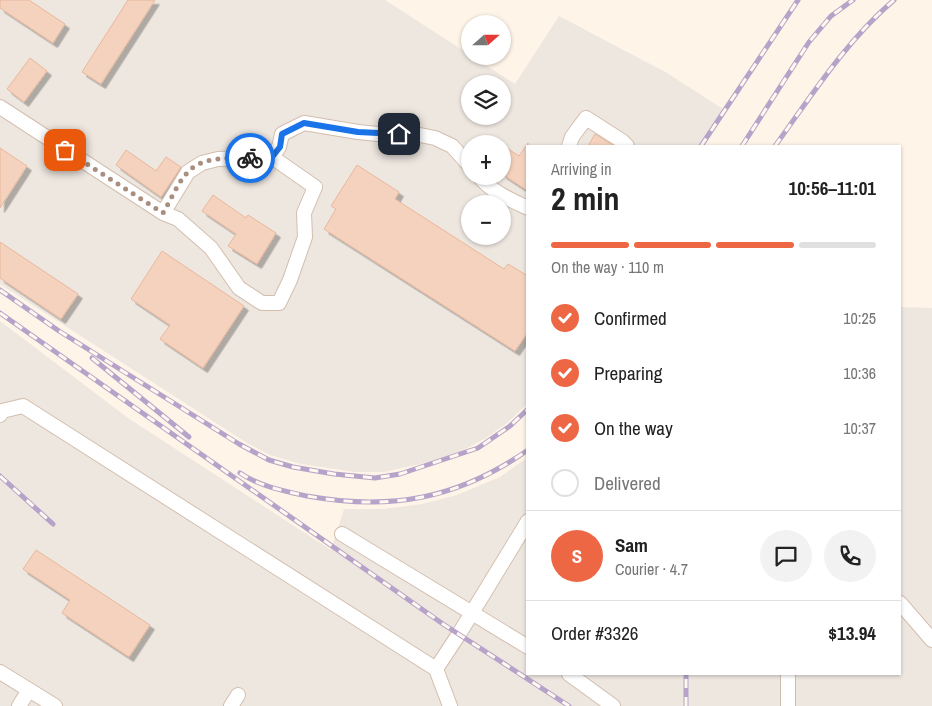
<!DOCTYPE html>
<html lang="en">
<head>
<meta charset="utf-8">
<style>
	body { margin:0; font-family:"Archivo Narrow",sans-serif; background:#f2f2f2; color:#222; height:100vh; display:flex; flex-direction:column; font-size:19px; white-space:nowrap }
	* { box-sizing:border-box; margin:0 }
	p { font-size:16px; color:#767676 }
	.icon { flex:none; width:28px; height:28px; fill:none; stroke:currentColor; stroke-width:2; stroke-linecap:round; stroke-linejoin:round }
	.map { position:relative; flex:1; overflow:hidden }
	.drawer { position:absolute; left:526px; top:145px; width:375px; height:530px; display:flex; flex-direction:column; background:#fff; border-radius:0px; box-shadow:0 1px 4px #0004 }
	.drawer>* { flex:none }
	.needle { width:32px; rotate:69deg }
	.buttons { position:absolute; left:461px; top:15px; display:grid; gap:10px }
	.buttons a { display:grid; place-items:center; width:50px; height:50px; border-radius:50%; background:#fff; box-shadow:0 1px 4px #0004; font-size:25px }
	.pin { position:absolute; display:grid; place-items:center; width:42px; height:42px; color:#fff; margin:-21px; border-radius:10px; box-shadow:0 2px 8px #0006 }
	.courier { position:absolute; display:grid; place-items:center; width:50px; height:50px; margin:-25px; border:4px solid #1a73e8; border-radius:50%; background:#fff; color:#222; box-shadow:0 1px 6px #0007 }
	.overview em { font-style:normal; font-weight:700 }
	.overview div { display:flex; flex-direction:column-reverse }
	.overview { display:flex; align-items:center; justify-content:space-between; height:85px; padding:0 25px }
	h1 { font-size:32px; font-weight:700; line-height:38px }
	.bar { display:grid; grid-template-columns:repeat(4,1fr); gap:8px 5px; align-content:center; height:60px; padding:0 25px }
	.bar i { height:6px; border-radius:4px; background:#e0e0e0 }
	.bar .selected { background:#ee6745 }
	.bar p { grid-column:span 4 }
	.line { display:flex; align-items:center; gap:12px; padding:0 25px; border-top:1px solid #e0e0e0 }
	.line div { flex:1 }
	.round { display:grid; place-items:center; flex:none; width:52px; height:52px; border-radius:26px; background:#f2f2f2 }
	ol { padding:0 25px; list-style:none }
	li { display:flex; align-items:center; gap:15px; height:55px }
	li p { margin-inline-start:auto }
	li .icon { padding:5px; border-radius:50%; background:#ee6745; color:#fff; stroke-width:4 }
	li:last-child { color:#767676 }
	li i { width:28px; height:28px; border:2px solid #e0e0e0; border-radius:50% }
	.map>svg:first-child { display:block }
	.industrial { fill:#eee7e0; fill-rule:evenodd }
	.building { fill:#f5d2bd; stroke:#e8b79c; filter:url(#shadow) }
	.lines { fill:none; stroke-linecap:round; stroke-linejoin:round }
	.minor-casing { stroke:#d3beae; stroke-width:16 }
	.minor { stroke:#fff; stroke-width:14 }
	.rail-casing { stroke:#b7a3c9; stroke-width:5 }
	.rail { stroke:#fff8ee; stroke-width:3; stroke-dasharray:9; stroke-linecap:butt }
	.done { stroke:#a88f80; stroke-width:5; stroke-dasharray:0 9 }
	.route { stroke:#1a73e8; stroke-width:6 }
</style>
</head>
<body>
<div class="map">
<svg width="932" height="706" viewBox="0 0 932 706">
	<defs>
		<filter id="shadow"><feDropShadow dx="4.5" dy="4.5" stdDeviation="0" flood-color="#0004"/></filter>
	</defs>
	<rect width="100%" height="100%" fill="#fef4e7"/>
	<g class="industrial">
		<path d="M0,0h385l130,84 44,-68 108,57 56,36 -24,37h-171l-1,258 -20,19 -21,15 -30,16 -36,10 -36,8h-29l-54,-8 -31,-9 -23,-12 -247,-159zM470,84h32v32h-32zM470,144h32v32h-32zM470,204h32v32h-32z"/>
		<polygon points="900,307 932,308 932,706 0,706 0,321 128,418 331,550 344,509 384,509 422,504 457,495 500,477 527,458 528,674 900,674"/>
	</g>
	<g class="building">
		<polygon points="0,0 29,0 65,24 53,43 0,8"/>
		<polygon points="128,0 155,0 101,84 82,72"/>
		<polygon points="30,58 47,71 24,102 7,89"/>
		<polygon points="595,134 614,146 588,146"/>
		<polygon points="487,135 501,144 481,144"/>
		<polygon points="528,143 528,191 502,174 502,145 519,156"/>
		<polygon points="0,148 27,166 0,208"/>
		<polygon points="126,150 156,171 166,157 181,167 161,197 116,165"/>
		<polygon points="357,165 399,192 395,199 504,269 508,264 528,276 528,332 515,351 324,229 336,209 331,206"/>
		<polygon points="213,195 246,218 248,215 276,233 257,264 228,246 236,234 202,211"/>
		<polygon points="0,242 78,294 61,319 0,278"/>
		<polygon points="162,251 244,306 203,368 160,339 170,325 131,299"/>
		<polygon points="36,550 150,625 129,657 62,613 70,600 23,569"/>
	</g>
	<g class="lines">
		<g class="minor-casing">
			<g id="minor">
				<polyline points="0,107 163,213 188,172 202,163 218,159 272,157 315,187 304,213 305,237 290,280 279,303 262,303 239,288 211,248 178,219 163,213"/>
				<polyline points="569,146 572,137 586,118 622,141 627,146"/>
				<polyline points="272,157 279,147 282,134 304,123 358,132 388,135 410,133 435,138 452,146 470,166"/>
				<path d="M479,176c11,15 32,24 49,32"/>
				<polyline points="0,415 2,411 23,406 436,669"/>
				<polyline points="342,534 528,647"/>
				<polyline points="900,603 932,640"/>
				<polyline points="0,672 55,706"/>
				<polyline points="569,674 613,706"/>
				<polyline points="19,706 29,690"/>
				<polyline points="231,706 238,695"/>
				<polyline points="450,706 436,669 459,634 528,521"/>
				<polyline points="788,706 788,674"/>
			</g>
		</g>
		<use href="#minor" class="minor"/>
		<g class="rail-casing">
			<g id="rail">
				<polyline points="701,146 798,0"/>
				<polyline points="742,146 809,42 831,16 853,0"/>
				<path d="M775,146c37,-51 71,-105 119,-146"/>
				<polyline points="0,290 59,331 239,444 269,460 293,467 334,474 375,478 400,474 478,448 510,426 528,409"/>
				<polyline points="0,313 443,624 569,706"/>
				<polyline points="92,358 189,437"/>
				<path d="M240,473c19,13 44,18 67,23 84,15 151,3 221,-46"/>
				<polyline points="0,476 53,524"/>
				<polyline points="686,706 686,674"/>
			</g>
		</g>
		<use href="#rail" class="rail"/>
	</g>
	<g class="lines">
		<path class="done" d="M65,150l98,63c8,-13 14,-29 24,-40 14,-17 43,-15 63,-15"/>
		<polyline class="route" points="250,158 272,157 280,147 282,134 304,123 358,132 399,134"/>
	</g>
</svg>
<div class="buttons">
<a><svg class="needle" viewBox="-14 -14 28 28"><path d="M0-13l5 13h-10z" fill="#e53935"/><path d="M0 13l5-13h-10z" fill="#767676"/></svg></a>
<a><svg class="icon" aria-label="layers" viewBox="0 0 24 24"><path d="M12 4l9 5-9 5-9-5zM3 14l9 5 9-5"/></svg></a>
<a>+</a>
<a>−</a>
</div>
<div class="pin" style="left:65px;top:150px;background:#ea580c"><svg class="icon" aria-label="bag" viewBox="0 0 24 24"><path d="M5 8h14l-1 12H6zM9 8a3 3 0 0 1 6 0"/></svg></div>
<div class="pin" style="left:399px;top:134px;background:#1f2937"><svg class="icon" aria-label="home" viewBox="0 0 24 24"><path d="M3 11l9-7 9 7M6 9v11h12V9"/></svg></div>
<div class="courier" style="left:250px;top:158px"><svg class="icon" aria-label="bike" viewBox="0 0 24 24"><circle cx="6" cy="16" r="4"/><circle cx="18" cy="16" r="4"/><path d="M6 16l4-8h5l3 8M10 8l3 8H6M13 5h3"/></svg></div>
<section class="drawer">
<div class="overview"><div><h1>2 min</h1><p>Arriving in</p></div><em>10:56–11:01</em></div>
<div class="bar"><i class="selected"></i><i class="selected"></i><i class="selected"></i><i></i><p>On the way · 110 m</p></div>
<ol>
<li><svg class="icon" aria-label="check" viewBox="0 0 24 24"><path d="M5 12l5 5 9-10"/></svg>Confirmed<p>10:25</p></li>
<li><svg class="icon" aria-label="check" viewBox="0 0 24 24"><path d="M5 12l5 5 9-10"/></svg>Preparing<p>10:36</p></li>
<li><svg class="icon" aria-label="check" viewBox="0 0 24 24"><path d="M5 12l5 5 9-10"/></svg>On the way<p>10:37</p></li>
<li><i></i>Delivered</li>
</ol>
<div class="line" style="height:90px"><b class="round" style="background:#ee6745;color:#fff">S</b><div><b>Sam</b><p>Courier · 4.7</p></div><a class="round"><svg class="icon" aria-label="chat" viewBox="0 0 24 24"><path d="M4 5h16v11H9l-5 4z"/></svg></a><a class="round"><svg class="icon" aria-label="phone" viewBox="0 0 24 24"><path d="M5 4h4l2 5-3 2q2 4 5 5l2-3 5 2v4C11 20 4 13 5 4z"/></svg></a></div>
<div class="line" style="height:65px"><div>Order #3326</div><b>$13.94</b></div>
</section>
</div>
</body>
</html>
